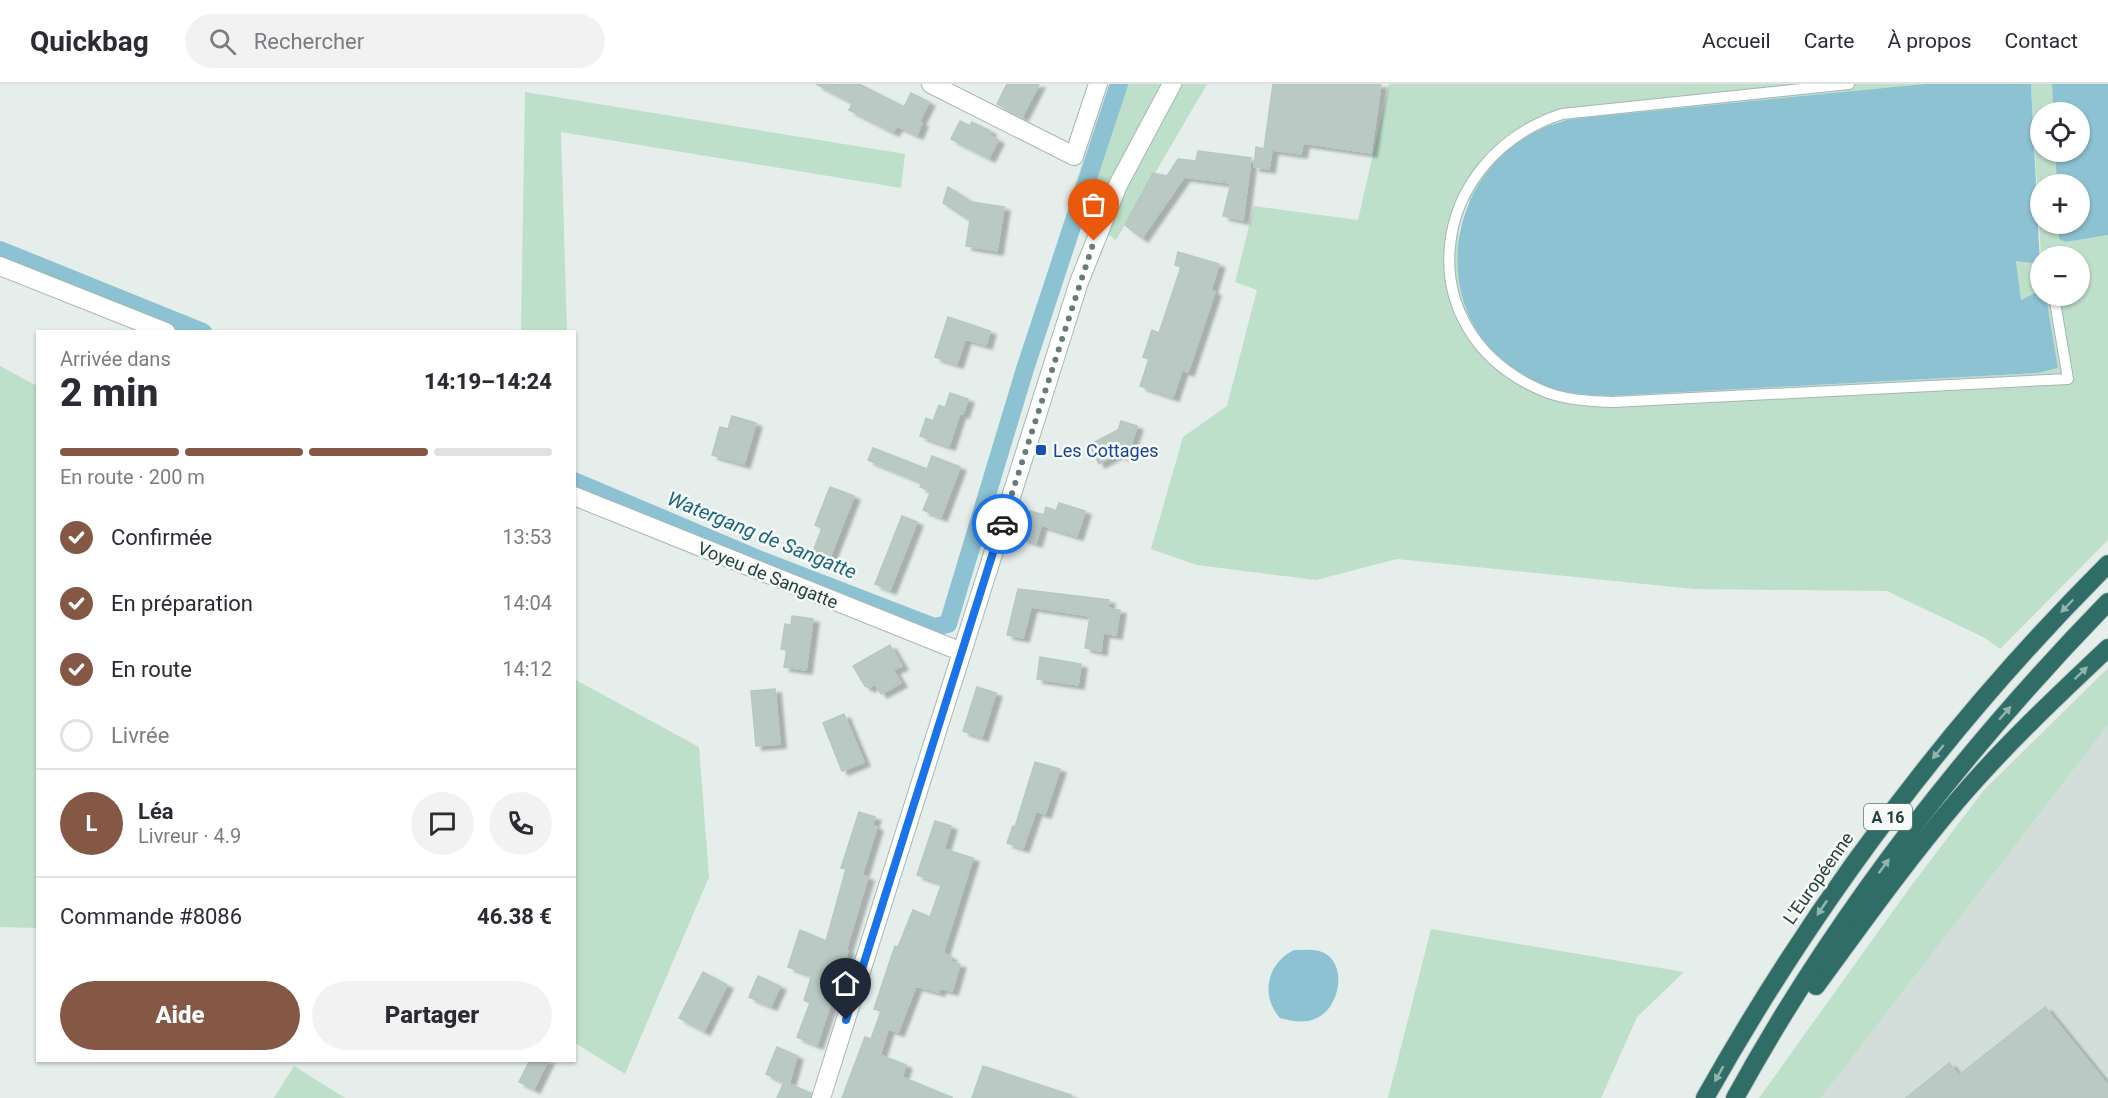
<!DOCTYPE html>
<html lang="fr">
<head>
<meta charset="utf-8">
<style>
	body { margin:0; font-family:Roboto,sans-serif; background:#f2f2f3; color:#2b2b33; height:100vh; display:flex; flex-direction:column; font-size:22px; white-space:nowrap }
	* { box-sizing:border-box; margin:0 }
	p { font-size:20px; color:#7c7c81 }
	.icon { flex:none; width:33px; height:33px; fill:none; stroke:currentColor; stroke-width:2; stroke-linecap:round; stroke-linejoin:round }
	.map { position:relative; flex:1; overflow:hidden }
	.details { position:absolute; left:36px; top:246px; width:540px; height:732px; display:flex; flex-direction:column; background:#fff; border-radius:0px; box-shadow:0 2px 4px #0004 }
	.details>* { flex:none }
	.controls { position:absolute; left:2030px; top:18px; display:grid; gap:12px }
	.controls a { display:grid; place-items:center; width:60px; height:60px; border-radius:50%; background:#fff; box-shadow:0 2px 4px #0004; font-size:30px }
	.pin { position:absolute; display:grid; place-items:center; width:51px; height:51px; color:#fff; margin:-62px -26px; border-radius:50% 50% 50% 0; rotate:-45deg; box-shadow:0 0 6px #0007 }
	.pin .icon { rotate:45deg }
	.courier { position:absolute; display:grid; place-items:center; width:60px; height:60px; margin:-30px; border:4px solid #1a73e8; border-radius:50%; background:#fff; color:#222; box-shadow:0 2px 8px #0007 }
	.overview em { font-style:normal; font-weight:800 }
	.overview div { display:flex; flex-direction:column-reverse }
	.overview { display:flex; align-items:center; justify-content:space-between; height:102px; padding:0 24px }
	h1 { font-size:39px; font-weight:800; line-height:45px }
	.bar { display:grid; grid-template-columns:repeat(4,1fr); gap:9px 6px; align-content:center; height:72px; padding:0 24px }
	.bar i { height:8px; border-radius:4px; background:#e1e1e2 }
	.bar .selected { background:#855846 }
	.bar p { grid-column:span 4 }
	.line { display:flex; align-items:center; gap:15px; padding:0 24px; border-top:2px solid #e1e1e2 }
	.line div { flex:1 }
	.round { display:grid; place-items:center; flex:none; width:63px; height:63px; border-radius:32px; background:#f2f2f3 }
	ol { padding:0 24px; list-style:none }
	li { display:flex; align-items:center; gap:18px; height:66px }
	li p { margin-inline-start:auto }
	li .icon { padding:6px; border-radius:50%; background:#855846; color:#fff; stroke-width:4 }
	li:last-child { color:#7c7c81 }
	li i { width:33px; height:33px; border:3px solid #e1e1e2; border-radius:50% }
	.primary-button { display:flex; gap:12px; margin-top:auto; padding:12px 24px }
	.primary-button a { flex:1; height:69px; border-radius:36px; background:#855846; color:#fff; font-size:24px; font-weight:800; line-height:69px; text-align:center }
	.primary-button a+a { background:#f2f2f3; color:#2b2b33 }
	header { display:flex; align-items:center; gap:36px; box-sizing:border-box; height:84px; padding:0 30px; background:#fff; border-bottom:2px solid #e1e1e2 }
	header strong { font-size:28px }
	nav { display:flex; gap:33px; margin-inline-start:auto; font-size:21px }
	.search { width:420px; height:54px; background:#f2f2f3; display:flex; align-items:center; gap:15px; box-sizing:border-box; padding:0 21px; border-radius:33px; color:#7c7c81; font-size:22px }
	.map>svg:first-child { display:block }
	.built { fill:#d3deda }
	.green { fill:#bedfca }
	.water { fill:#8dc2d3 }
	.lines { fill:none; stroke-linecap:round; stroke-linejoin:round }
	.canal { stroke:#8dc2d3; stroke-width:18 }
	.building { fill:#bac9c4; stroke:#b7c8c2; stroke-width:1.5; filter:url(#shadow) }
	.lane-casing { stroke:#a7b6b3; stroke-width:12 }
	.street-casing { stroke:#a7b6b3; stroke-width:20 }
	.secondary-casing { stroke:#a3bab4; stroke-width:20 }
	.highway-casing { stroke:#c1cac8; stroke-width:20 }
	.lane { stroke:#fff; stroke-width:10 }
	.street { stroke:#fff; stroke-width:18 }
	.secondary { stroke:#fff; stroke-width:18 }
	.highway { stroke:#2f6d66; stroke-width:18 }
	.oneway { fill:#92b4af }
	.done { stroke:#677d79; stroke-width:6; stroke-dasharray:0 10.8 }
	.route { stroke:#1a73e8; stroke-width:8 }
	.transit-dot { fill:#1a4fb4; stroke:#f6faf8; stroke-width:2 }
	.labels { text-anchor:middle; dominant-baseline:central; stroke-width:5; stroke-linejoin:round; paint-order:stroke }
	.shield { fill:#f6faf8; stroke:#627874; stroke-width:1.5 }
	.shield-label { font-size:16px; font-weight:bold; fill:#23403b }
	.transit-label { font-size:18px; fill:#164399; stroke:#f6faf8; text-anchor:start }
	.street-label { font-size:18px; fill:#23403b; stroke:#f6faf8 }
	.water-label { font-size:20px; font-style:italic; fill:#1c657d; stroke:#f6faf8 }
</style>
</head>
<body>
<header>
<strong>Quickbag</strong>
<div class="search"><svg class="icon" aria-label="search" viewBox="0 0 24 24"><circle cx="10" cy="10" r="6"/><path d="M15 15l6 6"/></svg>Rechercher</div>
<nav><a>Accueil</a><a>Carte</a><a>À propos</a><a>Contact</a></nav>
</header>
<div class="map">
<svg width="2108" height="1014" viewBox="0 0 2108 1014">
	<defs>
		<filter id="shadow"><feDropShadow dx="6" dy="4" stdDeviation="1.5" flood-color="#0004"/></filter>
	</defs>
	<rect width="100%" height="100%" fill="#e5eeeb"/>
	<polygon class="built" points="2108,641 2108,1014 1821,1014"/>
	<g class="green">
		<polygon points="1109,0 1207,0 1116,156 1068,122"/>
		<polygon points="1389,0 1924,0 1557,38 1467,119 1459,146 1458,187 1462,211 1582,310 1610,312 2038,289 2058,284 2046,212 2079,212 2079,172 2041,172 2031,0 2052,0 2053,28 2040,28 2040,68 2055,68 2057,100 2040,100 2040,140 2058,140 2059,155 2064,158 2108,151 2108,456 2000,565 1985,554 1887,507 1694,505 1397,475 1316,496 1197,481 1151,465 1183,353 1227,322 1257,206 1235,198 1254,122 1358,136"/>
		<polygon points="525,8 905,70 901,104 561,48 567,247 521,247"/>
		<polygon points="2016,176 2040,180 2040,206 2021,217"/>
		<polygon points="0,282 37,302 37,844 0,843"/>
		<polygon points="2108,584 2108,641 1821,1014 1759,1014 1911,802 1984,706"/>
		<polygon points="574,595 699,663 709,793 625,990 575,959"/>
		<polygon points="1431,845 1684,888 1637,933 1601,1014 1388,1014"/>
		<polygon points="294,982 345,1014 274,1014"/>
	</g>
	<g class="water">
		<path d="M1924,0h107l9,180 -24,-3 5,39 18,-9 1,5h6l12,72 -20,5 -428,23c-21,-1 -43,-2 -63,-9 -134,-50 -111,-239 25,-268z"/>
		<polygon points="2052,0 2108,0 2108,151 2065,158 2059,155 2058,140 2079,140 2079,100 2057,100 2055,68 2079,68 2079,28 2053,28"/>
		<path d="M1294,866c10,0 23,-2 32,4 22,14 12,55 -9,64 -12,6 -25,3 -37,0 -20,-22 -13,-55 14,-68z"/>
	</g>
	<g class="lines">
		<g class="canal">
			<polyline points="0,166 203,248"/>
			<polyline points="574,397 763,477 934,543 948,540 1025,285 1119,0"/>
		</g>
	</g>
	<g class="building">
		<polygon points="816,0 859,0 904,23 911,9 929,18 919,38 922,39 917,51 897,42 893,48 849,26 853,19"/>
		<polygon points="1007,0 1039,0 1022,33 997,20"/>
		<polygon points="1273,0 1381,0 1371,69 1303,59 1301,70 1266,65 1272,66 1269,85 1254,83 1256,63 1264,65"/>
		<polygon points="960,37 970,42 972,38 990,47 989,51 998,56 989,74 951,55"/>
		<polygon points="1198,67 1251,74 1243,136 1223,132 1231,99 1184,93 1142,154 1125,141 1153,89 1167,92 1178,75 1196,77"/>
		<polygon points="948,103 971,118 1004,123 997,167 966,162 970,136 943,119"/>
		<polygon points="1178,168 1219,180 1211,206 1215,208 1188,288 1182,286 1173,313 1140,302 1149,275 1143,273 1152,246 1159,249 1181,183 1175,181"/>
		<polygon points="948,233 990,247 986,261 965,255 957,280 935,273"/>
		<polygon points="950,309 968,315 963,330 960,329 949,362 920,352 926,334 933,337 939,321 945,324"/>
		<polygon points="732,332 756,339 744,380 712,371 720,343 728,345"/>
		<polygon points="1121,337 1137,342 1127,373 1117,370 1099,380 1089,361 1118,346"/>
		<polygon points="873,364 927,385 932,372 960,383 941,433 923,426 931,407 920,403 922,398 868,376"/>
		<polygon points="830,403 854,412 827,481 810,475 822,444 815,441"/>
		<polygon points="1059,419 1085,427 1077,452 1041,441 1036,459 1022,454 1030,427 1044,431 1046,423 1056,427"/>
		<polygon points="902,432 917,438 890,506 875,500"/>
		<polygon points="1018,505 1109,516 1108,524 1120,526 1116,551 1103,549 1101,567 1085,564 1090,532 1031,523 1023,554 1007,551"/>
		<polygon points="792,532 813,535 806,586 784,583 787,566 781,565 785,540 791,541"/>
		<polygon points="890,561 902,582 893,586 901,599 881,610 875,600 869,604 865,602 853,582"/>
		<polygon points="1040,573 1081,580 1078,601 1037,595"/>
		<polygon points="977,603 996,609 982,653 963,647"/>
		<polygon points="775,605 780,660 756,662 751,607"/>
		<polygon points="844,630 864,678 842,687 823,639"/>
		<polygon points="1035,678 1060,685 1045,730 1036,727 1023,764 1007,759 1013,742 1015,743"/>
		<polygon points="859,728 875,733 872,741 877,743 862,791 868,793 846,866 848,867 817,961 797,953 810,919 804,916 812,891 788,883 800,846 826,857 846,785 841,784"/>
		<polygon points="935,737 951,742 944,765 973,774 943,869 951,873 950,878 960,880 952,907 940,904 939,908 916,902 900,943 898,948 888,945 880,971 906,981 902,993 953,1014 842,1014 865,953 871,955 881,927 874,925 895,862 898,863 913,826 930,833 942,799 917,791"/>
		<polygon points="703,888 727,901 704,947 679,934"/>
		<polygon points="758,892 780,902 771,922 749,913"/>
		<polygon points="2045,923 2108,1001 2108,1014 1906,1014 1949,979 1959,991"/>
		<polygon points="777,963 797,972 789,1000 811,1009 810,1014 777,1014 784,998 766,990"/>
		<polygon points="530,976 548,976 534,1005 519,998"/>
		<polygon points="983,982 1071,1011 1071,1014 972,1014"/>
	</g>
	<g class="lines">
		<g class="lane-casing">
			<path id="lane" d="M1849,0l-287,30c-135,44 -157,217 -21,276 22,10 48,11 72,12l455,-23 -14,-83"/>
		</g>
		<g class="street-casing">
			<g id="street">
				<polyline points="931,0 1074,72 1098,0"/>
				<polyline points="0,182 166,248"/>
				<polyline points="574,412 962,568"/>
			</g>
		</g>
		<g class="secondary-casing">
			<polyline id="secondary" points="821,1014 1079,198 1118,101 1172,0"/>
		</g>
		<g class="highway-casing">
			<g id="highway">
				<path d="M1816,902c46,-63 91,-126 141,-185 47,-55 99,-104 151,-153"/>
				<path d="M1705,1014c110,-196 244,-375 403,-534"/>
				<path d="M1735,1014c100,-182 229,-348 373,-496"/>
			</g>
		</g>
		<use href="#lane" class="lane"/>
		<use href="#street" class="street"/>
		<use href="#secondary" class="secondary"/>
		<use href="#highway" class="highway"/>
	</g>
	<defs><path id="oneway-solid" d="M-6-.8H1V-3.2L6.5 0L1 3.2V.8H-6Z" transform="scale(1.5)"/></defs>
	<g class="oneway">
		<use href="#oneway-solid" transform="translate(2067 522) rotate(134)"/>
		<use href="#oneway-solid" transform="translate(2081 589) rotate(-44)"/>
		<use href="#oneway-solid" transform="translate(2005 629) rotate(-49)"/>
		<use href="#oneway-solid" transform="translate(1938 668) rotate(129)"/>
		<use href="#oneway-solid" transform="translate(1884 782) rotate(-54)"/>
		<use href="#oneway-solid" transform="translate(1822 824) rotate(124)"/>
		<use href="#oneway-solid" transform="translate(1719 990) rotate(119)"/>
	</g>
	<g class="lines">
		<polyline class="done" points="1002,440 1094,157"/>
		<polyline class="route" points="846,936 1002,440"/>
	</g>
	<rect class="transit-dot" x="1035" y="360" width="12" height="12" rx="3"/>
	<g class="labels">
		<rect class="shield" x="1864" y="720" width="48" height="26" rx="4.5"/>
		<g class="shield-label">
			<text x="1888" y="733">A 16</text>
		</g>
		<g class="transit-label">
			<text x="1053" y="366">Les Cottages</text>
		</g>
		<g class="street-label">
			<text transform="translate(768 491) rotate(22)">Voyeu de Sangatte</text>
			<text transform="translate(1818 794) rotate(-55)">L'Européenne</text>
		</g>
		<g class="water-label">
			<text transform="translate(762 451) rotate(22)">Watergang de Sangatte</text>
		</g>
	</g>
</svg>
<div class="controls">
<a><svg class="icon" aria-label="locate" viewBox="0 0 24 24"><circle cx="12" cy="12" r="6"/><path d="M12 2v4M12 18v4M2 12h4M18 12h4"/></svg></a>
<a>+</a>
<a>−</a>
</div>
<div class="pin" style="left:1094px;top:157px;background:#ea580c"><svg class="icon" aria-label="bag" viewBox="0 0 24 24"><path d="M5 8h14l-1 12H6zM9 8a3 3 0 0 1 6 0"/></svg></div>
<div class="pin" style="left:846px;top:936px;background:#1f2937"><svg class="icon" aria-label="home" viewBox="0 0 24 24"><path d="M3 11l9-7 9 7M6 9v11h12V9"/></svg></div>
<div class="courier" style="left:1002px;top:440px"><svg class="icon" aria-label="car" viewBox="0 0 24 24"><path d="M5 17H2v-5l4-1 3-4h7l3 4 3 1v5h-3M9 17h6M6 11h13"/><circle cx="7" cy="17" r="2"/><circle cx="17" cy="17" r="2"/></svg></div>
<section class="details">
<div class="overview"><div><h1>2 min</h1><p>Arrivée dans</p></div><em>14:19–14:24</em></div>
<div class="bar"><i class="selected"></i><i class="selected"></i><i class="selected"></i><i></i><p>En route · 200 m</p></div>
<ol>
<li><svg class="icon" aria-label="check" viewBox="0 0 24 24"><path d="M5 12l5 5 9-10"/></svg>Confirmée<p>13:53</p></li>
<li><svg class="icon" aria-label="check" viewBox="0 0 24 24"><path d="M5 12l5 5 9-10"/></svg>En préparation<p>14:04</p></li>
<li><svg class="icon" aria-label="check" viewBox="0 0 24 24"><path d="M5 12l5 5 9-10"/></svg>En route<p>14:12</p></li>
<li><i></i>Livrée</li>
</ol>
<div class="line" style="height:108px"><b class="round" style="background:#855846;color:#fff">L</b><div><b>Léa</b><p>Livreur · 4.9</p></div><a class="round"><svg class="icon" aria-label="chat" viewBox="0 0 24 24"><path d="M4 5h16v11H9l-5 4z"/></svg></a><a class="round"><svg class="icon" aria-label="phone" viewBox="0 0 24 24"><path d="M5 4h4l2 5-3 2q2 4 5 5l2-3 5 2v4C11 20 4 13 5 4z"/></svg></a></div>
<div class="line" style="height:78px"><div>Commande #8086</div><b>46.38 €</b></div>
<div class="primary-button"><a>Aide</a><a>Partager</a></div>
</section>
</div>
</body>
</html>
